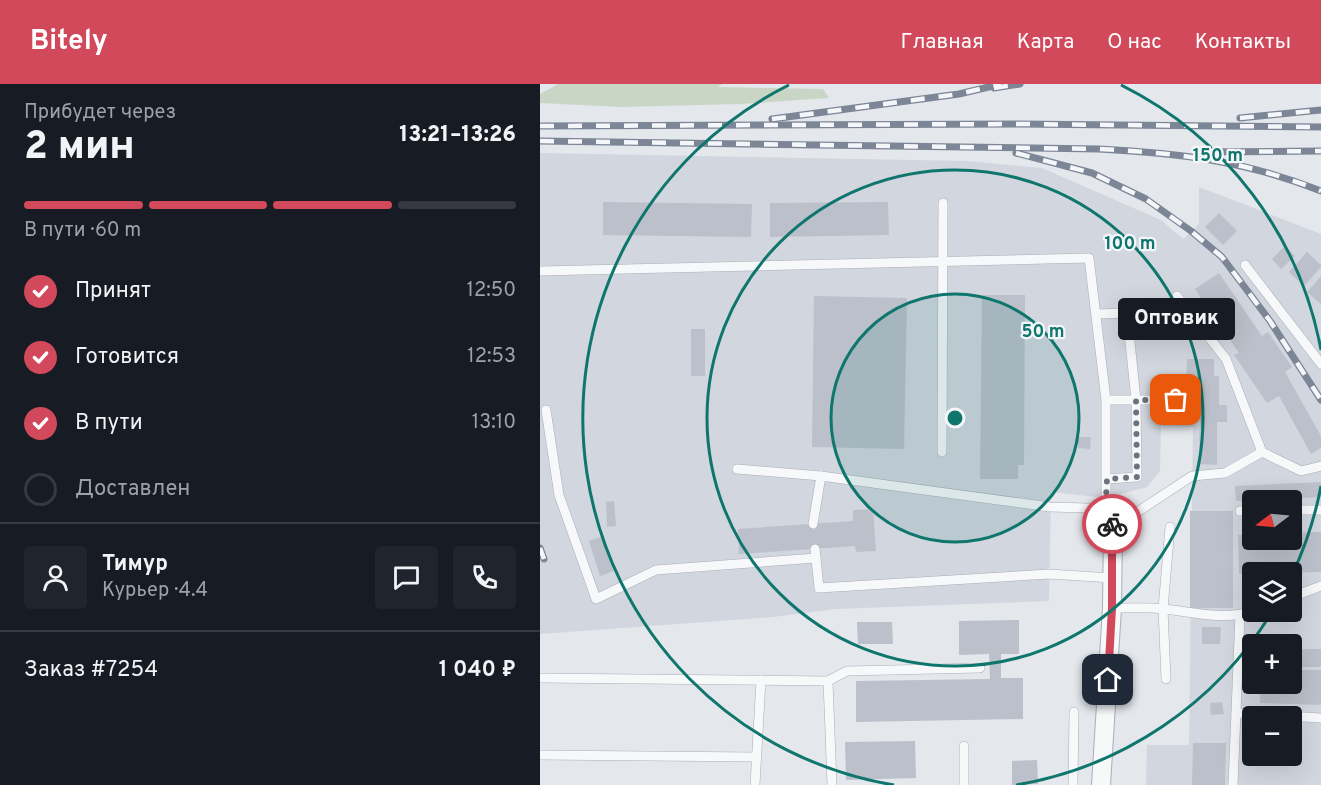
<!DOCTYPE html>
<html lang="ru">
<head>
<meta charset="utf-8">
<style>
	body { margin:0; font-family:Overpass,sans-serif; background:#20242c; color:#f1f3f6; height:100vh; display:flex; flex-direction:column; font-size:22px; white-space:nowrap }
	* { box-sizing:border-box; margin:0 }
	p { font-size:20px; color:#9ea1a6 }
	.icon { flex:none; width:33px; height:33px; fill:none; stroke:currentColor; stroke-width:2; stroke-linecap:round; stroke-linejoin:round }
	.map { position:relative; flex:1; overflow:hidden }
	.drawer { display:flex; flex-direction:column; background:#171b24; width:540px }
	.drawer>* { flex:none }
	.needle { width:39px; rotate:254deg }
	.controls { position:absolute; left:702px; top:406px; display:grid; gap:12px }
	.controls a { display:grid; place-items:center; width:60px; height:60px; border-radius:6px; background:#171b24; box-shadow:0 6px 24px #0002; font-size:30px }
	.pin { position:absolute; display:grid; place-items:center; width:51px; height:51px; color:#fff; margin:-26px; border-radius:12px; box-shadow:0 3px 9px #0006 }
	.courier { position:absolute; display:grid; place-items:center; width:60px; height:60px; margin:-30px; border:4px solid #d1495b; border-radius:50%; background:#fff; color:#222; box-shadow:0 2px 8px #0007 }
	.bubble { position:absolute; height:42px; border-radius:6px; background:#171b24; box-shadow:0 6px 24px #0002; font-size:20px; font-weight:800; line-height:42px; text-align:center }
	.headline em { font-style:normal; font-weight:800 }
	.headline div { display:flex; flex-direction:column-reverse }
	.headline { display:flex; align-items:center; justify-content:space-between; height:102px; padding:0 24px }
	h1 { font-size:39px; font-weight:800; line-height:45px }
	.bar { display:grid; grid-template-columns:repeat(4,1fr); gap:9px 6px; align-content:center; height:72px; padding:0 24px }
	.bar i { height:8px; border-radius:4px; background:#363941 }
	.bar .selected { background:#d1495b }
	.bar p { grid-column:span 4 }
	.line { display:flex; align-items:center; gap:15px; padding:0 24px; border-top:2px solid #363941 }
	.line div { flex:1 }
	.round { display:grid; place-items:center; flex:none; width:63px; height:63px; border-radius:6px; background:#20242c }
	ol { padding:0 24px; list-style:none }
	li { display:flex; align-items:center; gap:18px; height:66px }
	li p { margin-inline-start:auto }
	li .icon { padding:6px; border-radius:50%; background:#d1495b; color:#fff; stroke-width:4 }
	li:last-child { color:#9ea1a6 }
	li i { width:33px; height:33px; border:3px solid #363941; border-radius:50% }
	header { display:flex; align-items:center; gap:36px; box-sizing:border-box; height:84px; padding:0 30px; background:#d1495b; color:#fff }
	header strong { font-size:28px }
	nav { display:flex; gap:33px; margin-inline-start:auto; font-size:21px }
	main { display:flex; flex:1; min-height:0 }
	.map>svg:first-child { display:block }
	.built { fill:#d2d6de; fill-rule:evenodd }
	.green { fill:#c9d6c5 }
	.building { fill:#bbc0ca }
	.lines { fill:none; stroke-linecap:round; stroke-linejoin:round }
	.lane-casing { stroke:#a9aeb7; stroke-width:10 }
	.street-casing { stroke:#a9aeb7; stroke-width:20 }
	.lane { stroke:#f7f8fa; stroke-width:9 }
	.street { stroke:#f7f8fa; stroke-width:18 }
	.rail-casing { stroke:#7d8696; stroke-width:7 }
	.rail { stroke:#f4f6f9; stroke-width:4.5; stroke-dasharray:14; stroke-linecap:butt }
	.done { stroke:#6c737f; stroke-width:6; stroke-dasharray:0 10.8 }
	.route { stroke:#d1495b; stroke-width:8 }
	.ring { fill:none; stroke:#0f766e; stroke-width:3 }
	.centre { fill:#0f766e; stroke:#f4f6f9; stroke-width:3 }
	.ring-label { font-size:18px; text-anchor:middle; font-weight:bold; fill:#0f766e; stroke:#f4f6f9; stroke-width:4.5; stroke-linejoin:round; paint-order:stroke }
</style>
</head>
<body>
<header>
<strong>Bitely</strong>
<nav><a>Главная</a><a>Карта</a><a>О нас</a><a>Контакты</a></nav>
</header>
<main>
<section class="drawer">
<div class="headline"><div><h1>2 мин</h1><p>Прибудет через</p></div><em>13:21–13:26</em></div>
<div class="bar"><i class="selected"></i><i class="selected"></i><i class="selected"></i><i></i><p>В пути · 60 m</p></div>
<ol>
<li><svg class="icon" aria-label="check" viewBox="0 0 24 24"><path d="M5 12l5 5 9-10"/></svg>Принят<p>12:50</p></li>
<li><svg class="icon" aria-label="check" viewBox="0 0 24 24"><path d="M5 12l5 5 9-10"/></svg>Готовится<p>12:53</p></li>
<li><svg class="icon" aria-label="check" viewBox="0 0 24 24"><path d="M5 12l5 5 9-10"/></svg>В пути<p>13:10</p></li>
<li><i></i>Доставлен</li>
</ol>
<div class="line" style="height:108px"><a class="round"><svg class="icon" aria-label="person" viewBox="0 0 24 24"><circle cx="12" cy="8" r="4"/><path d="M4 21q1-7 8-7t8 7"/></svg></a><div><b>Тимур</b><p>Курьер · 4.4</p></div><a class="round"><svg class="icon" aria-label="chat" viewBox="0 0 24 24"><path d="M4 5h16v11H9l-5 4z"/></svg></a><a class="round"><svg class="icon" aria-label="phone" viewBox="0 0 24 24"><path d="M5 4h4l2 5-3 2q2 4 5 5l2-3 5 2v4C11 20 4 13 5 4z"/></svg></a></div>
<div class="line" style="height:78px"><div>Заказ #7254</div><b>1 040 ₽</b></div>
</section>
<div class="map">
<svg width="781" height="701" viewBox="0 0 781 701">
	<rect width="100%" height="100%" fill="#e4e7ec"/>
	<path class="built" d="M0,69l427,8 75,7 119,52 22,19 16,-15v-37l122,47v551h-175l1,-40h42l4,-318 -32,-1 -1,45 -13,16 -41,11 -55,-6 -2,109 -214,8 -62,8 -233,17zM712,417h40v39h-40zM712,489h40v39h-40zM712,561h40v39h-40zM712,633h40v39h-40z"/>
	<polygon class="green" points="18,0 183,0 177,3 283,5 289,14 200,20 82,23 0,19 0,10"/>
	<g class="building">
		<polygon points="63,118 212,120 211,153 63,151"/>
		<polygon points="348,118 349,151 230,153 230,119"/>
		<polygon points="679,129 697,147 683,161 665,143"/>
		<polygon points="745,162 755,172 741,185 732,175"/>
		<polygon points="767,168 781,181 781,183 764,202 749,188"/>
		<polygon points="679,189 722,252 728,248 752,283 745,288 781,352 781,364 771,370 739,312 727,319 694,271 699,269 655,205"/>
		<polygon points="781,192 781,220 767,208"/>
		<polygon points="442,211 485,211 484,381 478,381 478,395 440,395"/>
		<polygon points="274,212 367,214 364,365 272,363"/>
		<rect x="151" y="245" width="14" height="47"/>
		<polygon points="647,275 674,275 674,292 679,292 679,321 687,321 687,338 677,338 677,381 659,380 660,320 653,320 653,305 646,305"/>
		<polygon points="538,353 551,353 550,365 538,364"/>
		<polygon points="781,398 781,413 696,417 695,402"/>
		<polygon points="74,417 76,442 67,443 66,418"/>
		<polygon points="333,425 336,467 316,468 315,462 199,470 198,445 313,437 313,426"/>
		<rect x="650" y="427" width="43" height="97"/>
		<polygon points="781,448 781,488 699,490 698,451 712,451 712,456 752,456 752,449"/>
		<polygon points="64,452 74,487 60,492 49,457"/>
		<polygon points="479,536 479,570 461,570 461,594 483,594 483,635 316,638 316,597 450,595 449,570 419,571 419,537"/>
		<polygon points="317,538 352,538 353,560 318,560"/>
		<polygon points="662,543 681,543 680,560 662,560"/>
		<rect x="752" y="565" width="29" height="18"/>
		<polygon points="752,586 781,586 781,621 720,619 721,600 752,600"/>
		<polygon points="682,618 684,630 671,631 670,619"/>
		<polygon points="375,657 376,694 306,696 305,658"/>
		<polygon points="653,659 686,659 685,701 652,701"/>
		<polygon points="497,676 498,700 472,701 472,677"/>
	</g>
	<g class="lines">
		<g class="lane-casing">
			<g id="lane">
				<polyline points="705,181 781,280"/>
				<polyline points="0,187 549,174 566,316 566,414 573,444"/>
				<polyline points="637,212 686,275 722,368 761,387 781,382"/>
				<polyline points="557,230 587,229 596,316 597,393 567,395"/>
				<polyline points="566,316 636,316"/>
				<polyline points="6,326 19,411 56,515 116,486 276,474"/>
				<polyline points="402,368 403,119"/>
				<polyline points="197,385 281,392 510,423 547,424 573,444"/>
				<polyline points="752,426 781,426"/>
				<polyline points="700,427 712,427"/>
				<polyline points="273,440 281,392"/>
				<polyline points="573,444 652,392 685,389 722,368"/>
				<polyline points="275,465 279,504 509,490 572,494"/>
				<polyline points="752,513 781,502"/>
				<path d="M572,524c17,0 35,-1 52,1 29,3 61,12 88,2"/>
				<polyline points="0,594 288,597 307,587 440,584"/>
				<polyline points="626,595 623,525 630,443"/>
				<polyline points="288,597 292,701"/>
				<polyline points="696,629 781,634"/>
				<polyline points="0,671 216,673"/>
				<polyline points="215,701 221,596"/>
				<polyline points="424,701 424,662"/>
				<polyline points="533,701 534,628"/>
				<polyline points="693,701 700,531"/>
			</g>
		</g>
		<g class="street-casing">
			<polyline id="street" points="561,701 572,524 573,444"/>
		</g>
		<use href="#lane" class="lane"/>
		<use href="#street" class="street"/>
		<g class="rail-casing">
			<g id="rail">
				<polyline points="454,4 480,0"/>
				<polyline points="700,34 781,26"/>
				<polyline points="232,35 419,10 461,0"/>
				<polyline points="0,42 478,40 781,43"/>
				<path d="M0,57l559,8c80,4 147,12 222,42"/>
				<polyline points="663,68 781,67"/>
				<polyline points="476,69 552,89 606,115 651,147 682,173 730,237 781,316"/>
				<polyline points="0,464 4,475"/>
			</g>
		</g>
		<use href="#rail" class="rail"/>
	</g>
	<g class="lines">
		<polyline class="done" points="572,440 566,414 567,395 597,393 596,316 636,316"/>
		<polyline class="route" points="568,596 572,524 572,440"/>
	</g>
	<circle cx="415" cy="334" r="124" fill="#0f766e" fill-opacity=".12"/>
	<g class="ring">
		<circle cx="415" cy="334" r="124"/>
		<circle cx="415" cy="334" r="248"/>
		<path d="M781 402A372 372 0 0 1 752 491M732 528A372 372 0 0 1 476 701M354 701A372 372 0 0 1 249 1M581 1A372 372 0 0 1 781 266"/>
	</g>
	<circle cx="415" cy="334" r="9" class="centre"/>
	<g class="ring-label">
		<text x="678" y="77">150 m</text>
		<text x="590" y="165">100 m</text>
		<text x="503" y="253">50 m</text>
	</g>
</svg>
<div class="controls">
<a><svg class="needle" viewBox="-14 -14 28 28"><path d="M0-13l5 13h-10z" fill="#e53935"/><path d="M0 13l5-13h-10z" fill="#9ea1a6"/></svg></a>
<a><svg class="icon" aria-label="layers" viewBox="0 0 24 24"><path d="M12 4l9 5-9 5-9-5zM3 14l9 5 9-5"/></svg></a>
<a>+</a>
<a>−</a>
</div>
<div class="pin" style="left:636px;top:316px;background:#ea580c"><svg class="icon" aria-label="bag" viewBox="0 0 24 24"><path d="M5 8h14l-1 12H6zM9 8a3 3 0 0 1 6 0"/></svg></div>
<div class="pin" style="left:568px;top:596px;background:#1f2937"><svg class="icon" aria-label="home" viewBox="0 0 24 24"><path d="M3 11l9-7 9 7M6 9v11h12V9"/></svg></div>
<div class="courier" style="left:572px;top:440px"><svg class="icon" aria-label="bike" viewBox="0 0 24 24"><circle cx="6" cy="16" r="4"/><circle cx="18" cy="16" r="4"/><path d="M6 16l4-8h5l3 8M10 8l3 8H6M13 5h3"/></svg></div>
<div class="bubble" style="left:578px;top:214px;width:117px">Оптовик</div>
</div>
</main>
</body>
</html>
